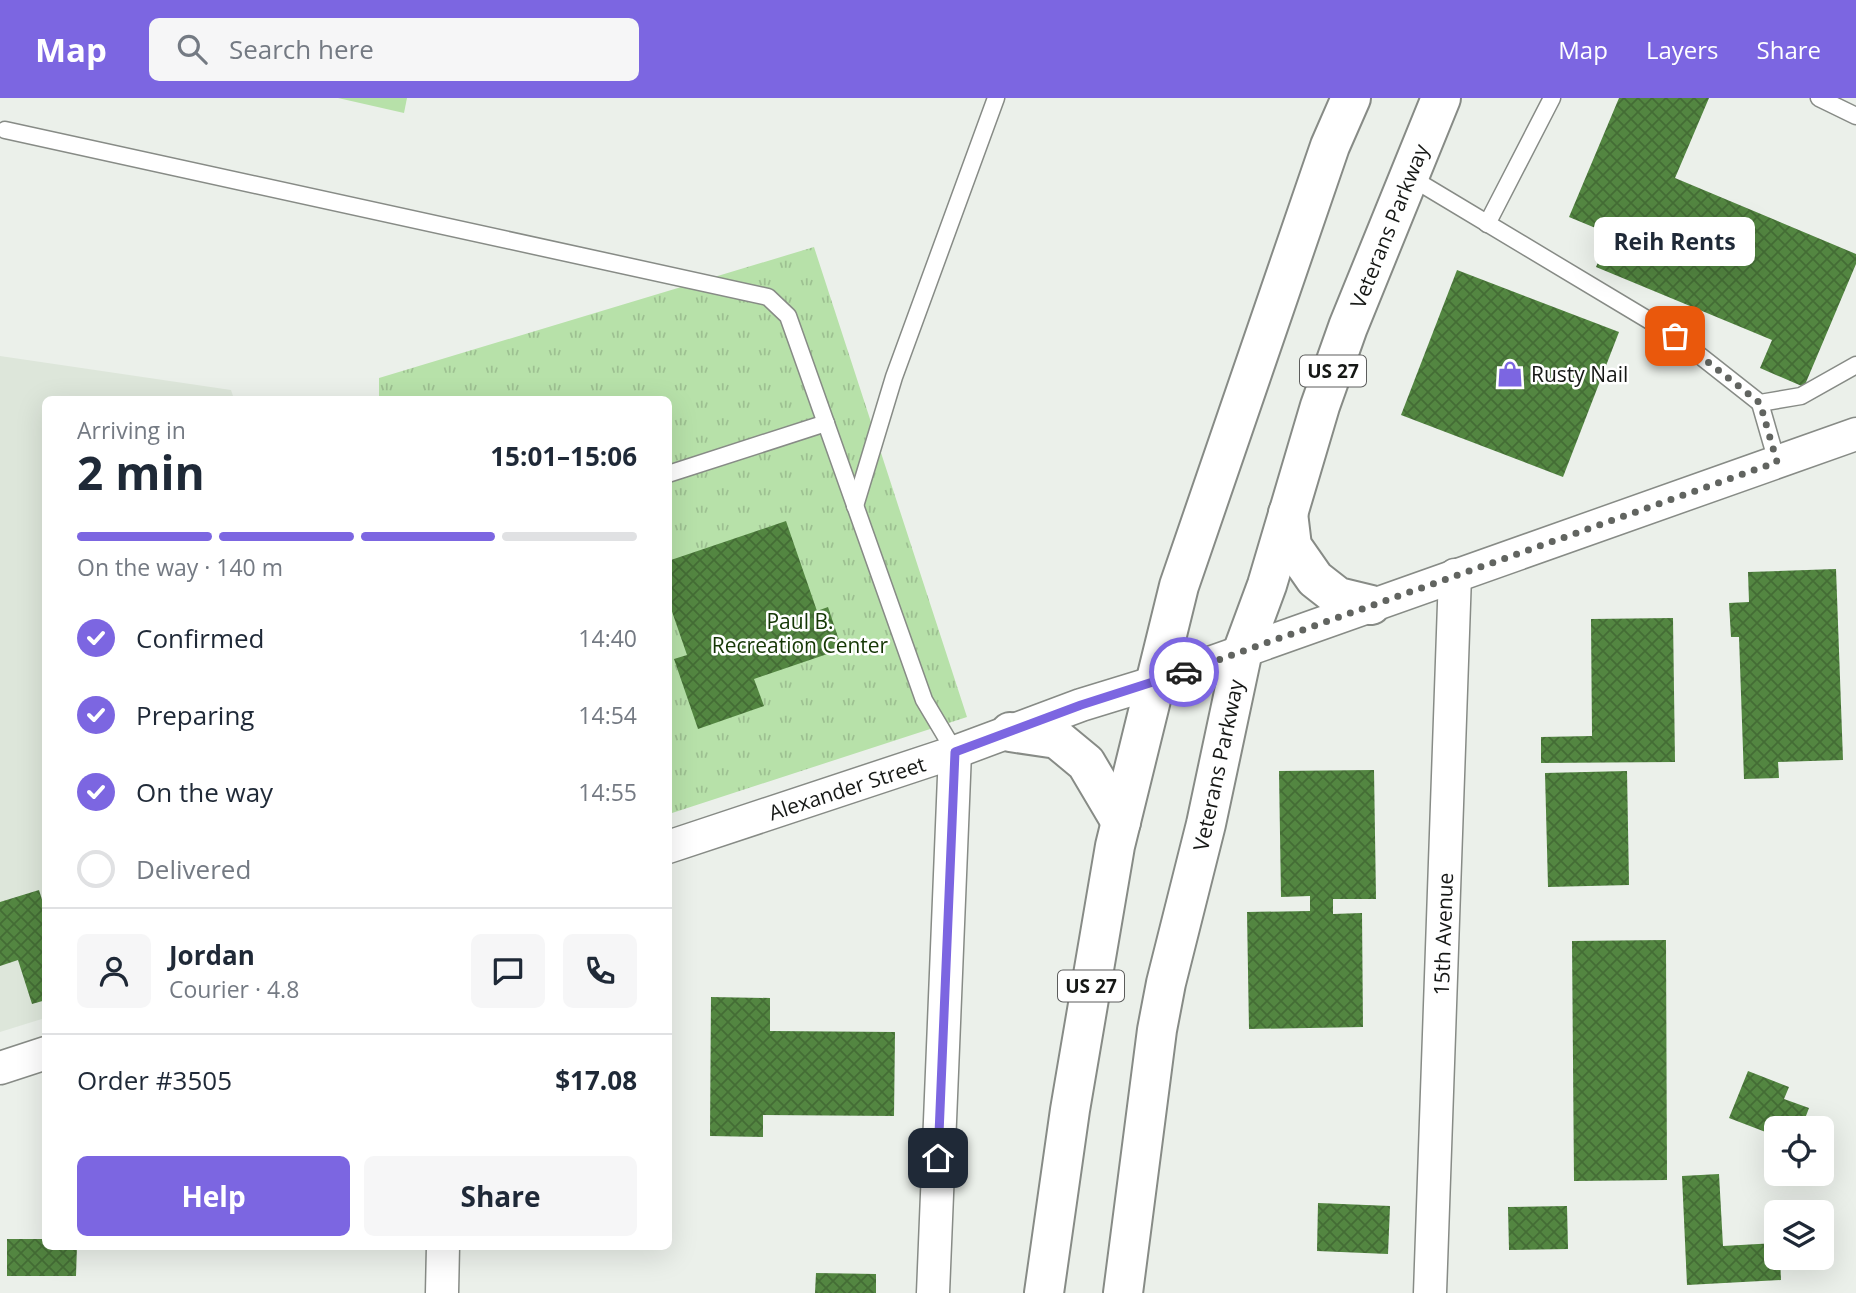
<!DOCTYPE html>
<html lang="en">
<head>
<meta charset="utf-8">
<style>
	body { margin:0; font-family:"Open Sans",sans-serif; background:#f6f6f7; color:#1f2937; height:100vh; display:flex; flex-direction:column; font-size:26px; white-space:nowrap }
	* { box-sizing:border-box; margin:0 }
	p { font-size:23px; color:#747a83 }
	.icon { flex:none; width:38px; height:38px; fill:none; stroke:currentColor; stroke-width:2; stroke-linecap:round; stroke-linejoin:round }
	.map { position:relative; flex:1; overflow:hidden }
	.sheet { position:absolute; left:42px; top:298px; width:630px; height:854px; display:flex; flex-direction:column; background:#fff; border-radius:10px; box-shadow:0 7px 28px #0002 }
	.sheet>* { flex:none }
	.controls { position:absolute; left:1764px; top:1018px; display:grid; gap:14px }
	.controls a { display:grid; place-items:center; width:70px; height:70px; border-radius:10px; background:#fff; box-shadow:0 7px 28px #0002; font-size:35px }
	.pin { position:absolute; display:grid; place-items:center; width:60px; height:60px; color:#fff; margin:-30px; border-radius:14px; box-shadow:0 4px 10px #0006 }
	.courier { position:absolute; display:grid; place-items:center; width:70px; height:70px; margin:-35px; border:5px solid #7c66e1; border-radius:50%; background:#fff; color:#222; box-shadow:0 2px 9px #0007 }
	.bubble { position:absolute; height:49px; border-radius:10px; background:#fff; box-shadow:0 7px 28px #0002; font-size:23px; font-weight:700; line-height:49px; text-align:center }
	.head em { font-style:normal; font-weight:700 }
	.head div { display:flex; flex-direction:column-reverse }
	.head { display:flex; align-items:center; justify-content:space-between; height:119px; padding:0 35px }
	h1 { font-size:46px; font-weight:700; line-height:52px }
	.bar { display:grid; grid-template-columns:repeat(4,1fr); gap:10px 7px; align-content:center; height:84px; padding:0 35px }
	.bar i { height:9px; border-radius:5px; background:#e0e1e3 }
	.bar .active { background:#7c66e1 }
	.bar p { grid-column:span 4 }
	.line { display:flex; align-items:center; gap:18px; padding:0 35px; border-top:2px solid #e0e1e3 }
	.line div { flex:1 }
	.round { display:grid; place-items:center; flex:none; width:74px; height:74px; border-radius:10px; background:#f6f6f7 }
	ol { padding:0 35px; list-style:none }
	li { display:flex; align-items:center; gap:21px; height:77px }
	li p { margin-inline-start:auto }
	li .icon { padding:7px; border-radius:50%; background:#7c66e1; color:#fff; stroke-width:4 }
	li:last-child { color:#747a83 }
	li i { width:38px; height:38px; border:4px solid #e0e1e3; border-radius:50% }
	.action { display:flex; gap:14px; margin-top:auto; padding:14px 35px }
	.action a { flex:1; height:80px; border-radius:10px; background:#7c66e1; color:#fff; font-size:28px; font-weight:700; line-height:80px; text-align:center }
	.action a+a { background:#f6f6f7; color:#1f2937 }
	header { display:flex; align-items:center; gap:42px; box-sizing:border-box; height:98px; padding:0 35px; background:#7c66e1; color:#fff }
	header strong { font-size:33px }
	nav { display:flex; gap:38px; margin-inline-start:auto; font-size:24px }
	.search { width:490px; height:63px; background:#f6f6f7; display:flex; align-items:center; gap:18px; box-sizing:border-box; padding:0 24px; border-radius:10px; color:#747a83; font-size:26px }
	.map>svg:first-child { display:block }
	.built { fill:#dde6da }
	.grass { fill:#b7e1a9 }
	.park { fill:url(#park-tufts) }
	.building { fill:url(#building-cross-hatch) }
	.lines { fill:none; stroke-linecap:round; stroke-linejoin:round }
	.service-casing { stroke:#878b86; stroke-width:19 }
	.minor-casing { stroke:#878b86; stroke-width:35 }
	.primary-casing { stroke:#878b86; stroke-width:42 }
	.service { stroke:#fff; stroke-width:16 }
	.minor { stroke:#fff; stroke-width:32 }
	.primary { stroke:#fff; stroke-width:38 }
	.done { stroke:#616460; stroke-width:7; stroke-dasharray:0 12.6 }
	.route { stroke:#7c66e1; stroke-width:9 }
	.labels { text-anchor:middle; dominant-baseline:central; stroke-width:5; stroke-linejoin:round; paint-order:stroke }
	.shield { fill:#fff; stroke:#5c5d5c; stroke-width:2 }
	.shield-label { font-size:19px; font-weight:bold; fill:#161816 }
	.street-label { font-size:21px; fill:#161816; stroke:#fff }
	.poi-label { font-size:21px; fill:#161816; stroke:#fff; text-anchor:start }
	.park-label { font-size:21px; fill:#153705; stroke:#fff }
</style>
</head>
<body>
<header>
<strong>Map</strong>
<div class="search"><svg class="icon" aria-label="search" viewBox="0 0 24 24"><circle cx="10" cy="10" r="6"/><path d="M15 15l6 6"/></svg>Search here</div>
<nav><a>Map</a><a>Layers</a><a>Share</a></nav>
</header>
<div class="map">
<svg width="1856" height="1195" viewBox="0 0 1856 1195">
	<defs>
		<pattern id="park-tufts" width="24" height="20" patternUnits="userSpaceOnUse" patternTransform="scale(1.75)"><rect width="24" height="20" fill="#b7e1a9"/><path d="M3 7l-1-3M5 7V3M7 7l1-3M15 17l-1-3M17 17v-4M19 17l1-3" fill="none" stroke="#9dc091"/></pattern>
		<pattern id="building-cross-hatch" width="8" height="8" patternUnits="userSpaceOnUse" patternTransform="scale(1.75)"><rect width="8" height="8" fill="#538641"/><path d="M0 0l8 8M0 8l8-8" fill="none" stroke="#446d35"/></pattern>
	</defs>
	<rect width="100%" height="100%" fill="#ebf0ea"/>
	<polygon class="built" points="0,258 231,292 234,301 46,301 45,920 0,934"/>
	<polygon class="grass" points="338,0 407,0 404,15"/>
	<polygon class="park" points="814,149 967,619 669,716 668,301 379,301 379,280"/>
	<g class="building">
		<polygon points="1619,0 1709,0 1675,80 1856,156 1856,166 1804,289 1760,270 1772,242 1596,169 1610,136 1569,119"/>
		<polygon points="1457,172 1619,234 1563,379 1401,317"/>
		<polygon points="786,423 817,513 828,509 842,551 754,581 764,608 698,631 674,561 687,557 668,502 668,463"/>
		<polygon points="1836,471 1843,662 1778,664 1779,680 1744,681 1739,539 1731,539 1729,505 1749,504 1748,474"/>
		<polygon points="1673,520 1675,664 1541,665 1541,639 1592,638 1591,521"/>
		<polygon points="1374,672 1376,801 1333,801 1333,816 1362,815 1363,929 1249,931 1247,814 1310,813 1310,798 1281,799 1279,673"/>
		<polygon points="1627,673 1629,787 1548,789 1545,675"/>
		<polygon points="39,792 46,814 46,902 32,906 18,862 0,868 0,804"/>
		<polygon points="1666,842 1667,1082 1574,1083 1572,843"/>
		<polygon points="711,899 770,900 770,933 895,934 894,1018 763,1017 763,1039 710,1038"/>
		<polygon points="1748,973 1789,989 1784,1001 1809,1010 1801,1031 1776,1031 1776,1038 1729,1020"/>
		<polygon points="1719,1076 1723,1148 1776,1145 1776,1160 1780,1160 1781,1182 1687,1187 1682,1078"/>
		<polygon points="1318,1105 1390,1108 1388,1156 1317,1153"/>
		<polygon points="1567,1108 1568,1151 1509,1152 1508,1109"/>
		<polygon points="7,1141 46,1141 46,1148 77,1148 76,1178 7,1178"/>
		<polygon points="816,1175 876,1176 876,1195 815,1195"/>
	</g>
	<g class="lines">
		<g class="service-casing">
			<g id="service">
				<polyline points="1819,0 1856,18"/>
				<polyline points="5,32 768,199 788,218 924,602 955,654"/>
				<polyline points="1410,79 1675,238 1760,305 1801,298 1856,267"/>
				<polyline points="1487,126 1552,0"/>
				<polyline points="1760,305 1777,364"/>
				<polyline points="668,376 826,325"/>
				<polyline points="855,408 894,279 996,0"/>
			</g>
		</g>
		<g class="minor-casing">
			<g id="minor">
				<polyline points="668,749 955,654 1081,607 1156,584 1856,336"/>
				<polyline points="0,970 46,955"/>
				<polyline points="442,1195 443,1148"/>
				<polyline points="933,1195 955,654"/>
				<polyline points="1430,1195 1455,477"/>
			</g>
		</g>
		<g class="primary-casing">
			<g id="primary">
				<polyline points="1288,415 1292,448 1315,481 1338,499 1371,507"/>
				<polyline points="1010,634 1057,641 1086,665 1121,724"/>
				<polyline points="1044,1195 1070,1012 1115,748 1179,488 1330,48 1351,0"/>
				<polyline points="1123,1195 1157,932 1166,885 1206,726 1243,552 1267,487 1320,308 1348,229 1441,0"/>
			</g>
		</g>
		<use href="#service" class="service"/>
		<use href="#minor" class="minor"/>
		<use href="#primary" class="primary"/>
	</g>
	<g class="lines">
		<polyline class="done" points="1184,574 1777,364 1760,305 1675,238"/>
		<polyline class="route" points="938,1060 955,654 1081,607 1184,574"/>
	</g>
	<defs>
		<g id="shop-bare" transform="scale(2.1)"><path d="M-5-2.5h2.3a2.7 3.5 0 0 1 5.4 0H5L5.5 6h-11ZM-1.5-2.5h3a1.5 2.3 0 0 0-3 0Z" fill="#7c66e1" stroke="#fff" stroke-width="2.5" paint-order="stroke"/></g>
	</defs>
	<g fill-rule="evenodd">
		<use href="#shop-bare" x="1510" y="276"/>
	</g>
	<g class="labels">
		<g class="shield">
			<rect x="1300" y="257.5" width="66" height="31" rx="5"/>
			<rect x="1058" y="872.5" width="66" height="31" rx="5"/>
		</g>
		<g class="shield-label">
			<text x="1333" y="273">US 27</text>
			<text x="1091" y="888">US 27</text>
		</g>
		<g class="street-label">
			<text transform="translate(1389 128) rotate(-68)">Veterans Parkway</text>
			<text transform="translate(1218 667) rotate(-78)">Veterans Parkway</text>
			<text transform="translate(847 690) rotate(-18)">Alexander Street</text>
			<text transform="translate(1443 836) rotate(-88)">15th Avenue</text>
		</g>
		<g class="poi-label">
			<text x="1531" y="276">Rusty Nail</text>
		</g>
		<g class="park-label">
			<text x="800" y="523">Paul B.<tspan x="800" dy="24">Recreation Center</tspan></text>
		</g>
	</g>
</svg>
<div class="controls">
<a><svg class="icon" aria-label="locate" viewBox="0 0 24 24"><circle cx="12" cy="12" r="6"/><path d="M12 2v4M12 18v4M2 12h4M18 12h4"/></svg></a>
<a><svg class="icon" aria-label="layers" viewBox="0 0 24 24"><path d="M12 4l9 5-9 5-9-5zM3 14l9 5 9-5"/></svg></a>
</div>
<div class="pin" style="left:1675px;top:238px;background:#ea580c"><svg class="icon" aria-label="bag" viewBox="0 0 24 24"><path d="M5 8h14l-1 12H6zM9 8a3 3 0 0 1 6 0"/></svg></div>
<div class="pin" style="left:938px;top:1060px;background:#1f2937"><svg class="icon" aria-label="home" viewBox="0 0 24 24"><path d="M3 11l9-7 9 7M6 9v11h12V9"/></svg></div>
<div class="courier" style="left:1184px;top:574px"><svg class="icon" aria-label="car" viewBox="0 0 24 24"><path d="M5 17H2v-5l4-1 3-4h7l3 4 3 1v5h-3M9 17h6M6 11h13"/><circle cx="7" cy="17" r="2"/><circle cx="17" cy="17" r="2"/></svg></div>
<div class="bubble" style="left:1594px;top:119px;width:161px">Reih Rents</div>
<section class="sheet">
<div class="head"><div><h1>2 min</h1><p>Arriving in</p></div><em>15:01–15:06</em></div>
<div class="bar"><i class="active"></i><i class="active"></i><i class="active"></i><i></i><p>On the way · 140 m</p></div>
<ol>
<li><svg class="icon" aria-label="check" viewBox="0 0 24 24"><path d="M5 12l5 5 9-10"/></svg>Confirmed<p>14:40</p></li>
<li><svg class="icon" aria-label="check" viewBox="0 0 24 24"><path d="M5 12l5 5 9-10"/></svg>Preparing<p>14:54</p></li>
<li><svg class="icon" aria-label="check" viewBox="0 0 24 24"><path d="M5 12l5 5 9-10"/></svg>On the way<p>14:55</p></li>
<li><i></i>Delivered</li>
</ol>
<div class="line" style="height:126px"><a class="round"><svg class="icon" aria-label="person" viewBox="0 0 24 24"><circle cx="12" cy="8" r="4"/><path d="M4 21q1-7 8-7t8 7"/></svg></a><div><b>Jordan</b><p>Courier · 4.8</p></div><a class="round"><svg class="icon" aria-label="chat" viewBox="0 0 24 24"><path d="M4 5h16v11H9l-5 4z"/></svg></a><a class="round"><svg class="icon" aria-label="phone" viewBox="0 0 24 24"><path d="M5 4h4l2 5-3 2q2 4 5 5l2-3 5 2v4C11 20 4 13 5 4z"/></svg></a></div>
<div class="line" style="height:91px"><div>Order #3505</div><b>$17.08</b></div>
<div class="action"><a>Help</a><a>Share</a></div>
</section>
</div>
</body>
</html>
